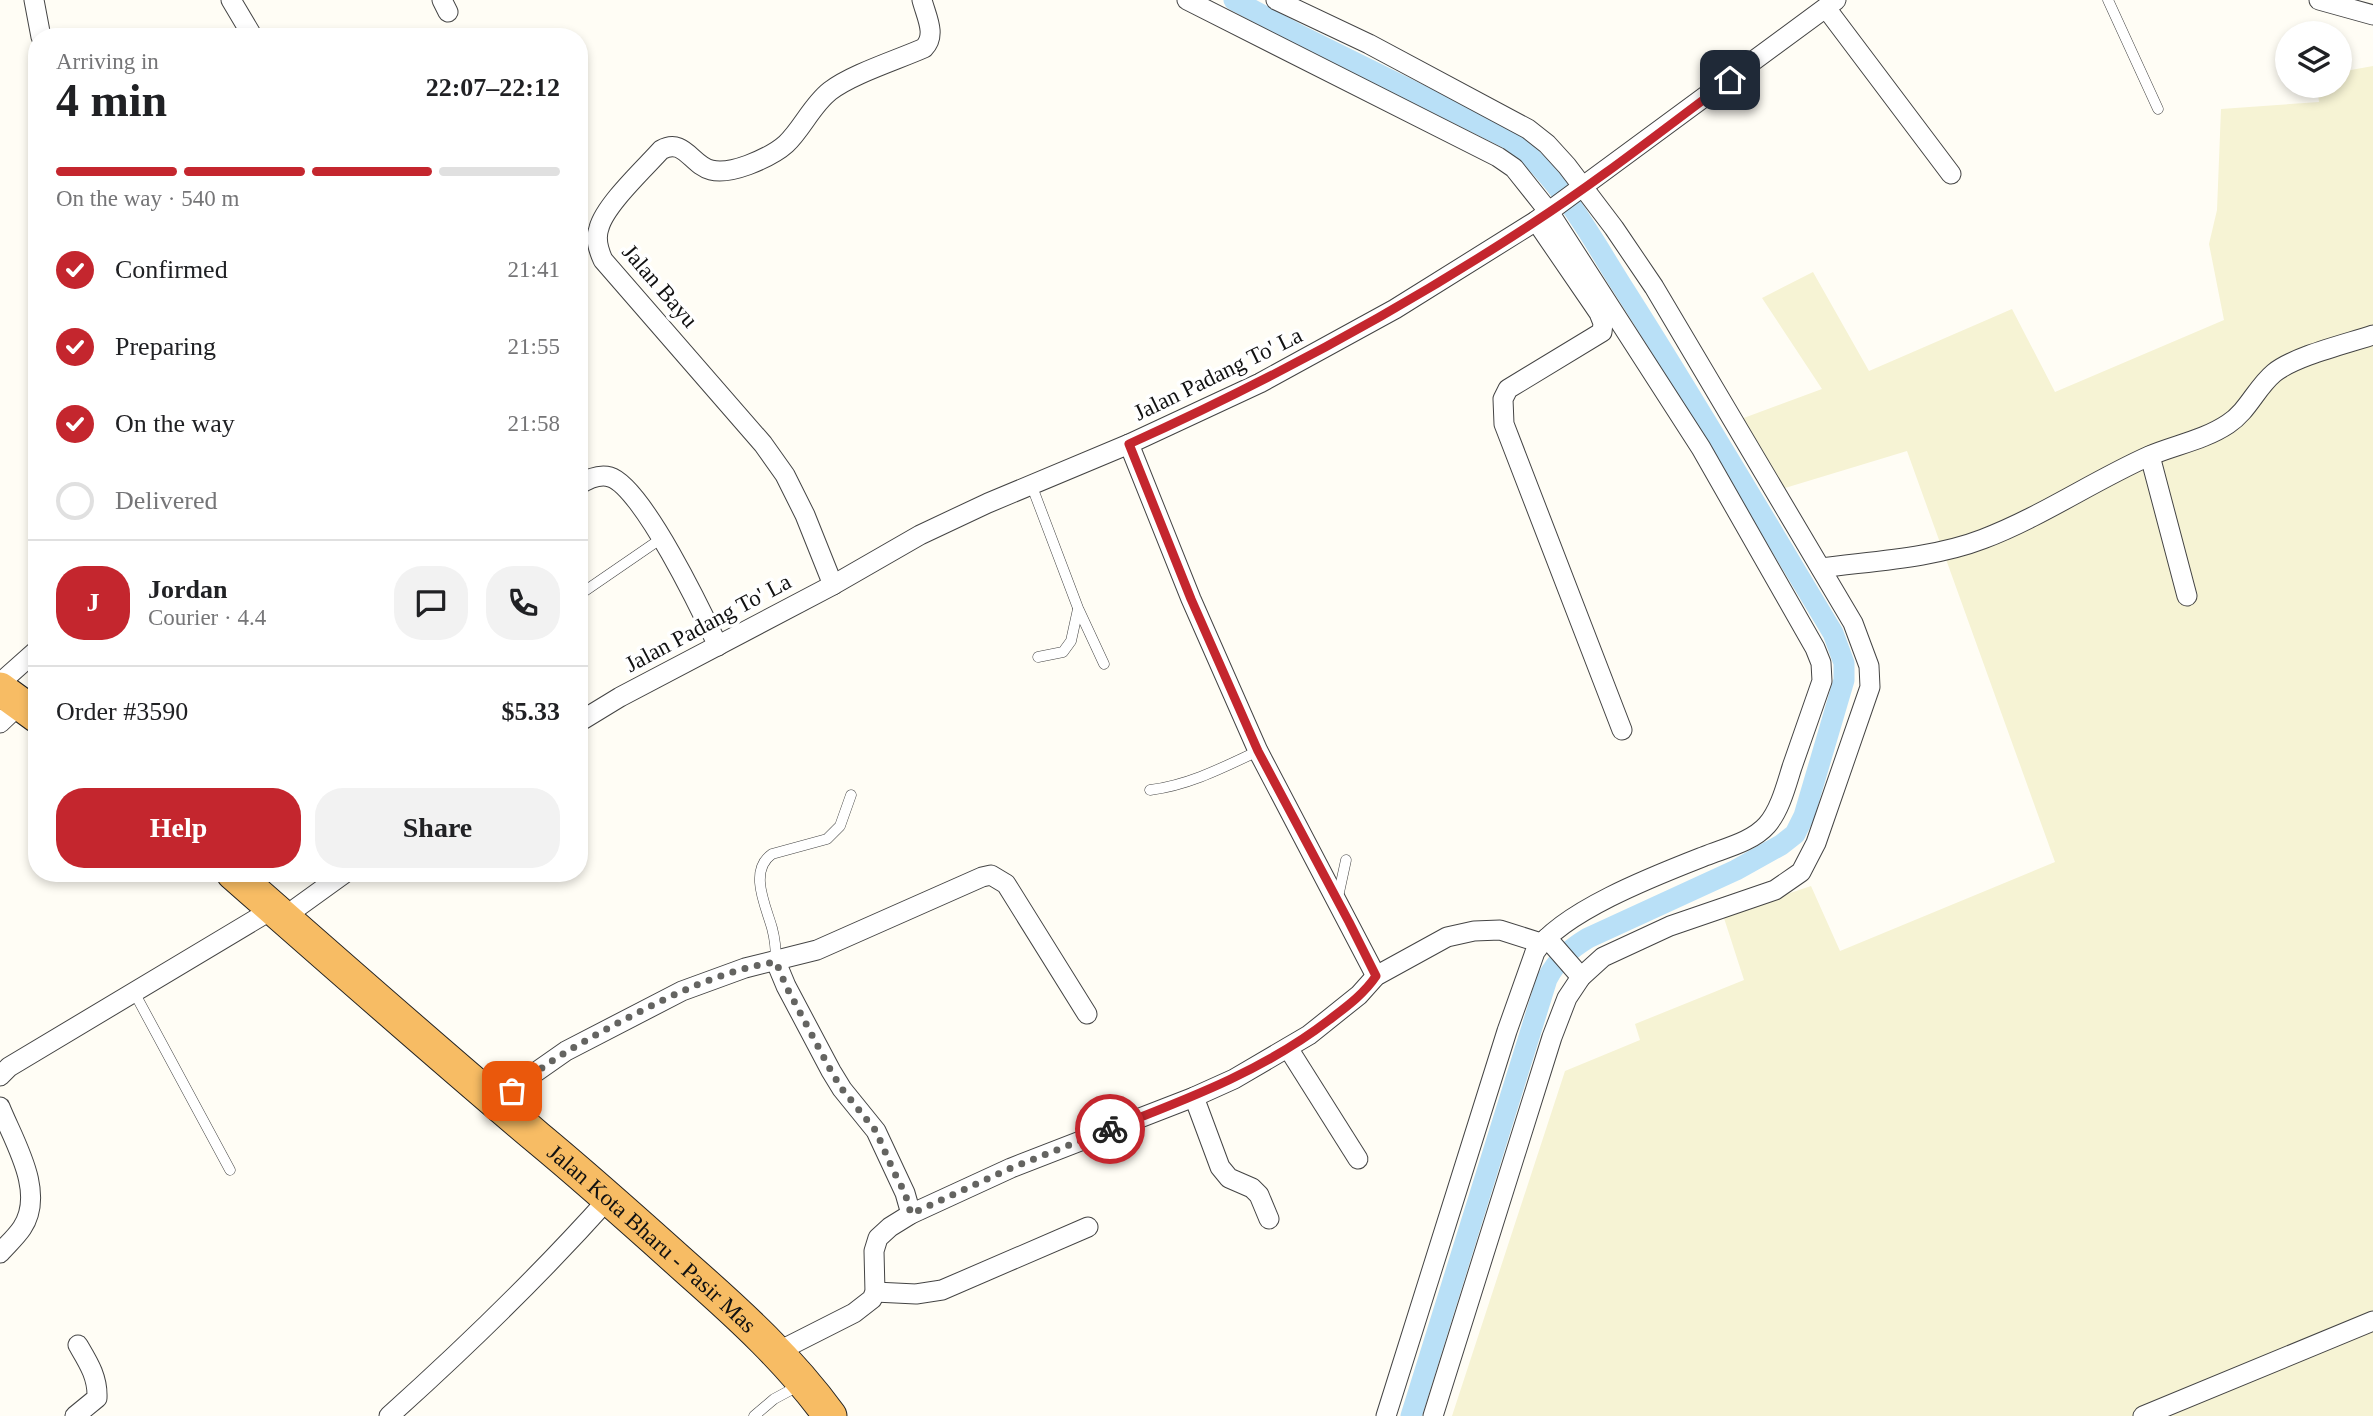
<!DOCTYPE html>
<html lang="en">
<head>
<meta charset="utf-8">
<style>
	body { margin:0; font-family:Georgia,serif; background:#f2f2f2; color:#202124; height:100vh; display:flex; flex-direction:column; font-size:26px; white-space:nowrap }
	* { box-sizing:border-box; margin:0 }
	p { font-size:23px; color:#757577 }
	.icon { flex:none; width:38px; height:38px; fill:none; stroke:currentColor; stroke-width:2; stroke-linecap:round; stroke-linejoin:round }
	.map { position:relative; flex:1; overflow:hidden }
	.side { position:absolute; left:28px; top:28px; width:560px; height:854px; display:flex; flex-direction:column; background:#fff; border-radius:28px; box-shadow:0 4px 10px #0003 }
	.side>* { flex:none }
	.fabs { position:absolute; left:2275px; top:21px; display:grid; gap:14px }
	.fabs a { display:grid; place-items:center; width:77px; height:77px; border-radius:50%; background:#fff; box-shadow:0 4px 10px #0003; font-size:35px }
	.pin { position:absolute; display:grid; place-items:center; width:60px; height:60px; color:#fff; margin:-30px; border-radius:14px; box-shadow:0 4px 10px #0006 }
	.courier { position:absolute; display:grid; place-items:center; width:70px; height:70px; margin:-35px; border:5px solid #c4262e; border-radius:50%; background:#fff; color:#222; box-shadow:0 2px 9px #0007 }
	.summary em { font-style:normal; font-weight:700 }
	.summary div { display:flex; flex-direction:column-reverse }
	.summary { display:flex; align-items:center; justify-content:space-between; height:119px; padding:0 28px }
	h1 { font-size:46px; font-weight:700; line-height:52px }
	.bar { display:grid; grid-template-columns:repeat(4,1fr); gap:10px 7px; align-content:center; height:84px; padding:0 28px }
	.bar i { height:9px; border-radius:5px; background:#e0e0e0 }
	.bar .active { background:#c4262e }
	.bar p { grid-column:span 4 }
	.line { display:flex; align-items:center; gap:18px; padding:0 28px; border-top:2px solid #e0e0e0 }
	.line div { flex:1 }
	.round { display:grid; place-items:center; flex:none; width:74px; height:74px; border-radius:28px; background:#f2f2f2 }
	ol { padding:0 28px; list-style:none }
	li { display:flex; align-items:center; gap:21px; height:77px }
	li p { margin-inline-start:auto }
	li .icon { padding:7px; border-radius:50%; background:#c4262e; color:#fff; stroke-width:4 }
	li:last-child { color:#757577 }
	li i { width:38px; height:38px; border:4px solid #e0e0e0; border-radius:50% }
	.action { display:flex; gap:14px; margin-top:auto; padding:14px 28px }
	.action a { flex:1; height:80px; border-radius:28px; background:#c4262e; color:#fff; font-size:28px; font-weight:700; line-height:80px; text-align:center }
	.action a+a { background:#f2f2f2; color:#202124 }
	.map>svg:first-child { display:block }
	.farmland { fill:#f6f3d4 }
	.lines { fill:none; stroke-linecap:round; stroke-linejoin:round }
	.canal { stroke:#b9e0f7; stroke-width:21 }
	.service-casing { stroke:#444; stroke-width:11 }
	.minor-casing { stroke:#444; stroke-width:21 }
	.trunk-casing { stroke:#222; stroke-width:35 }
	.service { stroke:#fff; stroke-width:10 }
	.minor { stroke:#fff; stroke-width:19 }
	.trunk { stroke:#f7bc64; stroke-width:33 }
	.done { stroke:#646461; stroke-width:7; stroke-dasharray:0 12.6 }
	.route { stroke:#c4262e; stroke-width:9 }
	.labels { text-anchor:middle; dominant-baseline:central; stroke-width:7; stroke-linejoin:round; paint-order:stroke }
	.street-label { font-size:23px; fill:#111; stroke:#fff }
</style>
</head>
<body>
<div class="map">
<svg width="2373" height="1416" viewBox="0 0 2373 1416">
	<rect width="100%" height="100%" fill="#fffdf5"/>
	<polygon class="farmland" points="2373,66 2373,1416 1452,1416 1565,1071 1640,1040 1635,1024 1744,980 1723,915 1811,886 1840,951 2055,862 1907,451 1785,488 1741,419 1822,389 1762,298 1813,272 1869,371 2012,309 2055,392 2224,320 2209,244 2217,210 2221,109 2319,102 2317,86 2340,86 2340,72"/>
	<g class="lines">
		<path class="canal" d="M1234,0l67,36 208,103c48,34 82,98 113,147 73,114 141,231 211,347l11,30v17l-40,136 -9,18 -14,11 -45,25 -148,68c-18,11 -31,22 -41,41l-136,437"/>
		<g class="service-casing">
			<g id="service">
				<polyline points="2108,0 2158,109"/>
				<polyline points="1031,484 1078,608 1104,664"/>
				<polyline points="579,595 662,538"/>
				<polyline points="1038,657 1063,652 1071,641 1078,609"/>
				<path d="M1150,790c39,-5 72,-22 108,-39"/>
				<polyline points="1338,897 1346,860"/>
				<path d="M776,962c0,-11 -1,-23 -4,-34 -6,-22 -24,-57 0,-74l55,-15 13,-13 11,-31"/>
				<polyline points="134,992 230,1170"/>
				<polyline points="754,1416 774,1399 800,1385"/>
			</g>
		</g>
		<g class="minor-casing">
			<g id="minor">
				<polyline points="34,0 41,37"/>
				<polyline points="231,0 253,37"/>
				<polyline points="442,0 448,12"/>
				<path d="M1187,0l311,157 16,11 35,44 152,236 114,200 6,15 1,18c-10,29 -20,57 -30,86 -6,19 -12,43 -25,58 -15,17 -42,23 -62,31 -46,18 -143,55 -170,96l-28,79 -121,385"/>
				<polyline points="1276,0 1369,44 1528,129 1547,144 1567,166 1614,228 1654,287 1853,623 1869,666 1870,687 1816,843 1801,872 1775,890 1670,926 1603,957 1581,977 1567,998 1552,1037 1433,1416"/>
				<polyline points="2319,0 2373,15"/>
				<polyline points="1826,8 1951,174"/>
				<polyline points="1536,221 1599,313 1603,323 1602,332 1508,389 1503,399 1504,424 1622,730"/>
				<polyline points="1129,444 1191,599 1258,751 1376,976"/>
				<polyline points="2150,456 2187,596"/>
				<path d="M579,485c9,-6 20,-11 31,-8 32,9 93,137 108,169"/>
				<path d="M1821,568c52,-7 113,-10 162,-29 58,-22 110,-58 166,-83 26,-11 55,-16 79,-32 20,-13 28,-36 46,-51 21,-17 72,-29 99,-38"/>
				<path d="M833,585l-28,-70 -20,-40 -22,-31 -160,-184c-5,-11 -8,-21 -4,-32 6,-23 45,-59 62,-78 23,-13 30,15 50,20 11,3 26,-1 37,-5 13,-5 27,-11 38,-21 16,-15 26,-39 44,-53 22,-17 67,-31 94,-43 13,-13 2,-32 -2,-48"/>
				<polyline points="0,683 37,650"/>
				<polyline points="579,722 620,697 833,585 920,535 988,503 1129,444 1260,383 1395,309 1536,221 1836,0"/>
				<polyline points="0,723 20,704"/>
				<polyline points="284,917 345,873"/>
				<polyline points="1547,938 1581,977"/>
				<polyline points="776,962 786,986 831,1071 842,1089 876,1131 905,1193 911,1214"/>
				<polyline points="1288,1048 1358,1159"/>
				<polyline points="0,1076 9,1067 273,909"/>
				<polyline points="1194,1097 1220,1167 1229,1178 1252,1188 1259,1195 1269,1219"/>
				<polyline points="497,1104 526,1079 566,1051 682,991 745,968 817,950 982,877 991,875 1006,884 1087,1014"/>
				<path d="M0,1107c14,35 46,85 22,121 -6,9 -15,17 -22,25"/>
				<polyline points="875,1292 916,1294 942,1290 1088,1227"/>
				<polyline points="777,1352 854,1313 872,1299 875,1292 874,1251 878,1238 890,1227 911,1214 1011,1168 1194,1097 1234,1079 1309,1035 1359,995 1376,976 1447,937 1474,931 1500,930 1541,943"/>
				<path d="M75,1416l22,-18c1,-21 -9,-36 -19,-53"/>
				<path d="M389,1416c77,-69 151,-141 220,-218"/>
				<polyline points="2143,1416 2373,1321"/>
			</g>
		</g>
		<g class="trunk-casing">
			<g id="trunk">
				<polyline points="0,689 37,716"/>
				<path id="s1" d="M233,873c101,89 202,178 305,265 52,43 102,88 152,133 51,45 100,90 140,145"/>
			</g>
		</g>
		<use href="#service" class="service"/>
		<use href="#minor" class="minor"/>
		<use href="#trunk" class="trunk"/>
	</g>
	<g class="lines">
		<path class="done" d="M512,1091c31,-27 67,-47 104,-67 51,-27 103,-53 160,-62l10,24 45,85 11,18 34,42 17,39 12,23 6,21 100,-46 99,-39"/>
		<path class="route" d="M1110,1129c77,-30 153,-58 219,-109 17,-13 35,-26 47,-44l-27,-54 -91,-171 -67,-152 -62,-155c140,-63 275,-136 404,-221 68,-44 132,-95 197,-143"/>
	</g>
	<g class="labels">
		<g class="street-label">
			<text transform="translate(660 286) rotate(49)">Jalan Bayu</text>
			<text transform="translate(1218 374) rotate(-26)">Jalan Padang To' La</text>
			<text transform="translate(708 623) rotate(-28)">Jalan Padang To' La</text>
			<text stroke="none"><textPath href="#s1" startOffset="556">Jalan Kota Bharu - Pasir Mas</textPath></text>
		</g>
	</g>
</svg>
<div class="fabs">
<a><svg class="icon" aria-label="layers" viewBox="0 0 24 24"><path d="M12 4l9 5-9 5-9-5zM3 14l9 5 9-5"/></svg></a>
</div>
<div class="pin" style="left:512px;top:1091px;background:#ea580c"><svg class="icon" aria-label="bag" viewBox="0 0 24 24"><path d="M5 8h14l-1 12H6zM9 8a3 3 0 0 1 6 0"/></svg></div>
<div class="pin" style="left:1730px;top:80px;background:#1f2937"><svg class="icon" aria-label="home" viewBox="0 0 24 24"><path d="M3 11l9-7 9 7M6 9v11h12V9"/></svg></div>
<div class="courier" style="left:1110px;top:1129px"><svg class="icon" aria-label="bike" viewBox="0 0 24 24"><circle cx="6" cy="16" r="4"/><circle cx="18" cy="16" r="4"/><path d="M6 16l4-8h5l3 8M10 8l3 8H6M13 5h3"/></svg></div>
<section class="side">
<div class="summary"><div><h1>4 min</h1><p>Arriving in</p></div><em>22:07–22:12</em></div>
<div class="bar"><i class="active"></i><i class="active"></i><i class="active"></i><i></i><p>On the way · 540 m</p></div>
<ol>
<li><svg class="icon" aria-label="check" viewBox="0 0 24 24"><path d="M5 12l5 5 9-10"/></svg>Confirmed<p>21:41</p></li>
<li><svg class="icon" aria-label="check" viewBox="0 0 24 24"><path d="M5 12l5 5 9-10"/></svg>Preparing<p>21:55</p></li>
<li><svg class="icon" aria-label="check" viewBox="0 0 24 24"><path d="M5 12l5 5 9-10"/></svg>On the way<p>21:58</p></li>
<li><i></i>Delivered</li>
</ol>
<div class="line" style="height:126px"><b class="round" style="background:#c4262e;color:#fff">J</b><div><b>Jordan</b><p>Courier · 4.4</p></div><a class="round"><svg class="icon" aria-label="chat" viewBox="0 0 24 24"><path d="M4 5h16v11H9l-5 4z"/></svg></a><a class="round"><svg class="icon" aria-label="phone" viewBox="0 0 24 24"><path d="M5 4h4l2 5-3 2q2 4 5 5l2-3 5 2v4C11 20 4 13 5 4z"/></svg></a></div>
<div class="line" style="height:91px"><div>Order #3590</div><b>$5.33</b></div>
<div class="action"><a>Help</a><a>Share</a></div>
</section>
</div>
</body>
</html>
